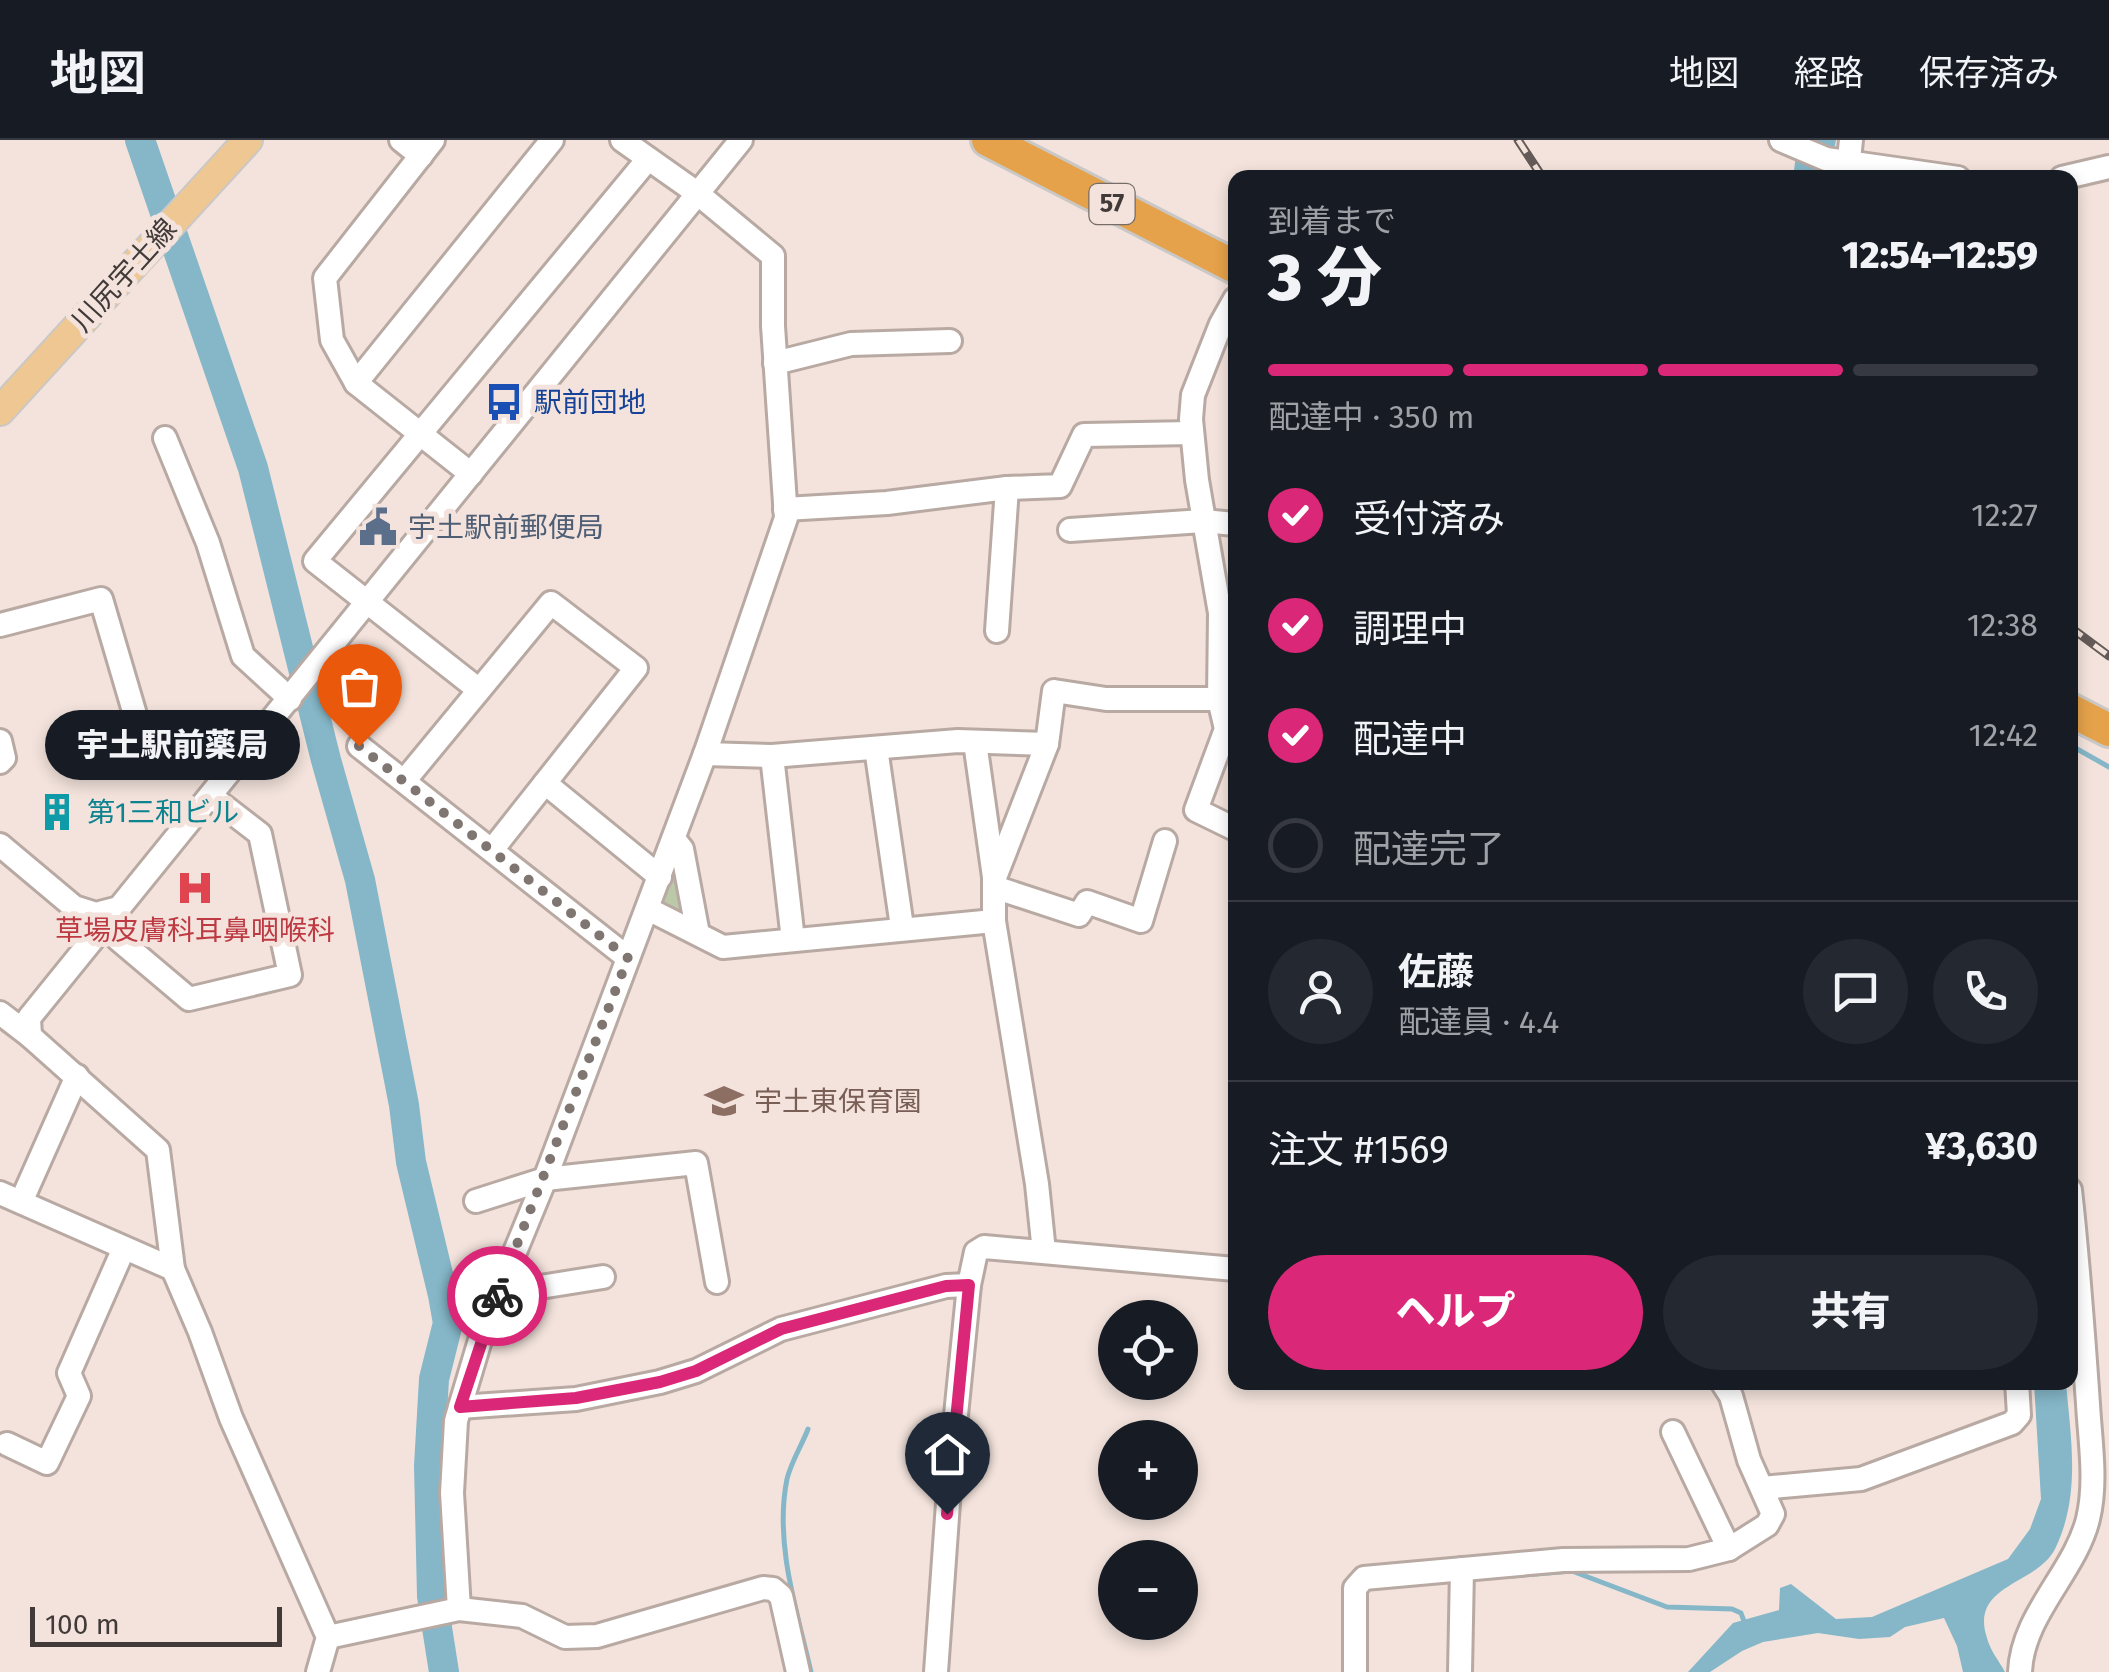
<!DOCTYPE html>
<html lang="ja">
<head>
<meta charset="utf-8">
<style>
	body { margin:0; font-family:"Fira Sans","Noto Sans JP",sans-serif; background:#242831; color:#f1f3f6; height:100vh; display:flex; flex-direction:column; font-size:38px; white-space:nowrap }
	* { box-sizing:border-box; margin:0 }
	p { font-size:32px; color:#9ea1a6 }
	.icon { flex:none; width:55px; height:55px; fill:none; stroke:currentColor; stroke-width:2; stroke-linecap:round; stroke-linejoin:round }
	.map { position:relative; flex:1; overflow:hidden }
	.drawer { position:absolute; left:1228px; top:30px; width:850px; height:1220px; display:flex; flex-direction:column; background:#171b24; border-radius:20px; box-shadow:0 5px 15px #0003 }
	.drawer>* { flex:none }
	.buttons { position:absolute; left:1098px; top:1160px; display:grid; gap:20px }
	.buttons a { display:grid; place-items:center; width:100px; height:100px; border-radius:50%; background:#171b24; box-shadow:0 5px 15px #0003; font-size:50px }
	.scale { position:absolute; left:30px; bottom:25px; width:252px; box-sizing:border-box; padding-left:10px; border:5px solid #413a38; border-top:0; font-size:28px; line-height:35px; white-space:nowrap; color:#413a38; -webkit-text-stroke:8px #f3e3dc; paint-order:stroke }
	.pin { position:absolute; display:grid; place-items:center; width:85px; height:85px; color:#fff; margin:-102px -42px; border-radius:50% 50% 50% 0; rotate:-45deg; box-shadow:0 0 10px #0007 }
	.pin .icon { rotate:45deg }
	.courier { position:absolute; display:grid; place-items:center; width:100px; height:100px; margin:-50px; border:8px solid #db2777; border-radius:50%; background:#fff; color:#222; box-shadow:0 2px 12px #0007 }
	.bubble { position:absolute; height:70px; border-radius:35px; background:#171b24; box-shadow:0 5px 15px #0003; font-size:32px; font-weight:800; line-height:70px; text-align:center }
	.headline em { font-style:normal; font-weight:800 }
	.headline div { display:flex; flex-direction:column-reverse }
	.headline { display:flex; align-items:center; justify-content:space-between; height:170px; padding:0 40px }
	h1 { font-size:65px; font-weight:800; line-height:75px }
	.bar { display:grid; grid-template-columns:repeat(4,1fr); gap:15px 10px; align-content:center; height:120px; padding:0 40px }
	.bar i { height:12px; border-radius:8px; background:#363941 }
	.bar .active { background:#db2777 }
	.bar p { grid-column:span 4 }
	.line { display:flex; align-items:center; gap:25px; padding:0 40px; border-top:2px solid #363941 }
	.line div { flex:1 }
	.round { display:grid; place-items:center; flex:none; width:105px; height:105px; border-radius:52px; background:#242831 }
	ol { padding:0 40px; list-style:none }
	li { display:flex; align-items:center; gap:30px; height:110px }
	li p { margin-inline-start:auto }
	li .icon { padding:10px; border-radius:50%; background:#db2777; color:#fff; stroke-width:4 }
	li:last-child { color:#9ea1a6 }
	li i { width:55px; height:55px; border:5px solid #363941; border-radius:50% }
	.primary-button { display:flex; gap:20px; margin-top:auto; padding:20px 40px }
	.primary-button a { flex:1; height:115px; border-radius:60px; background:#db2777; color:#fff; font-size:40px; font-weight:800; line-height:115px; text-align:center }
	.primary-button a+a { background:#242831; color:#f1f3f6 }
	header { display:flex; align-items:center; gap:60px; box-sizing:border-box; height:140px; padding:0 50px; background:#171b24; border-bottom:2px solid #363941 }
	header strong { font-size:48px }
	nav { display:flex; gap:55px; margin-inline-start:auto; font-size:35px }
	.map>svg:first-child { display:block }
	.green { fill:#bbc9a8 }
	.water { fill:#85b7c8 }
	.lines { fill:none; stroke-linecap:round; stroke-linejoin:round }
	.stream { stroke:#85b7c8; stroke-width:5 }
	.river { stroke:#85b7c8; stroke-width:30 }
	.minor-casing { stroke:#b8a9a3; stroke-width:28 }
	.major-casing { stroke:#cac8c7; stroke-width:32 }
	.highway-casing { stroke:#cac8c7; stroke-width:38 }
	.minor { stroke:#fff; stroke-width:22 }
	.major { stroke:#efc792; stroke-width:28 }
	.highway { stroke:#e5a24a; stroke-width:32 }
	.rail-casing { stroke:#645b58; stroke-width:9 }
	.rail { stroke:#f3e3dc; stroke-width:5; stroke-dasharray:15; stroke-linecap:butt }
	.done { stroke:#7f7571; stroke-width:10; stroke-dasharray:0 18 }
	.route { stroke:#db2777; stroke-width:12 }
	.labels { text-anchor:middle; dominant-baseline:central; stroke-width:10; stroke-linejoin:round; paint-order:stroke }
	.shield { fill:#f3e3dc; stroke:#766d69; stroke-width:2.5 }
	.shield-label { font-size:25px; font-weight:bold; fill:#413a38 }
	.street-label { font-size:28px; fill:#413a38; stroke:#f3e3dc }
	.transit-label { font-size:28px; fill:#164399; stroke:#f3e3dc; text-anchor:start }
	.service-label { font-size:28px; fill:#4e5e75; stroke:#f3e3dc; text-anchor:start }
	.culture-label { font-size:28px; fill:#0d838f; stroke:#f3e3dc; text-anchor:start }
	.health-label { font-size:28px; fill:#be3a42; stroke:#f3e3dc }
	.education-label { font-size:28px; fill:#785e54; stroke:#f3e3dc; text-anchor:start }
</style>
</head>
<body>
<header>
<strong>地図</strong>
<nav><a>地図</a><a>経路</a><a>保存済み</a></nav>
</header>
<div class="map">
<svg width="2109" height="1532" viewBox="0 0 2109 1532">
	<rect width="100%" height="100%" fill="#f3e3dc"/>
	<polygon class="green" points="674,699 698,794 648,769"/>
	<g class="water">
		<polygon points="1798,0 1836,0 1829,37 1793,38"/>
		<path d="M2034,1243h32c5,56 15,113 -11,166 -18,36 -86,35 -68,89 3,12 12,23 18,34h-42l-6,-26 -13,-28 -39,9 -15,10 -31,2 -41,-6 -55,9 -21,9 -32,21h-22l45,-49 46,-13 1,-22 11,-4 45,35 36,-2 136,-58 22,-30 11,-30z"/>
	</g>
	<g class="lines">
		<g class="stream">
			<polyline points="2070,605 2109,627"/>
			<path d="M808,1289c-6,16 -17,33 -21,50 -13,64 10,132 24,193"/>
			<polyline points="1512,1436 1572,1431 1667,1467 1732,1469 1741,1473 1745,1484"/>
		</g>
		<polyline class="river" points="140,0 253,328 326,620 360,740 404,965 411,1022 443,1155 448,1183 434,1239 429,1326 432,1456 444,1532"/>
		<g class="minor-casing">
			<g id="minor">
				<polyline points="401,0 421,16"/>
				<polyline points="433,0 325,138 332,200 356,243 471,334"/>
				<polyline points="1781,0 1826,19 1958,38"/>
				<polyline points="1847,38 1851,0"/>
				<polyline points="2062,38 2109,27"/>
				<polyline points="1235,159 1221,184 1193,255 1191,279 1197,340 1220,473 1219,559 1226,589 1196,670 1235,689"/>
				<polyline points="775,223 851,204 950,201"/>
				<polyline points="356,243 552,0"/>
				<polyline points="165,298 208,403 243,516 290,559"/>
				<polyline points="1007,348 1060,346 1084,295 1192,293"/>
				<polyline points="785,369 887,363 1007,348 997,491"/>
				<polyline points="1070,390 1203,381 1235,384"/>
				<polyline points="0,485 101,459 136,578 131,614"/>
				<polyline points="479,550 315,421 648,19"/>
				<polyline points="0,601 4,618 0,622"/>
				<polyline points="975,602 994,737"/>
				<polyline points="359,606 628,818"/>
				<polyline points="876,608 902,787"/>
				<polyline points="705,614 772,616 958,601 1047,604"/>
				<polyline points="772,616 793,800"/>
				<polyline points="405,640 551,463 636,528 492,710"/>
				<polyline points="545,643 660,737"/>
				<polyline points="674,699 682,709 698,794"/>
				<polyline points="0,705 74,767 96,774 119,768 741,0"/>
				<polyline points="994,747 1079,775 1087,762 1141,781 1165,701"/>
				<polyline points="648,769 723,807 994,781 994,740 1047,604 1054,551 1106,559 1219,559"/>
				<polyline points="96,774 118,799 189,859 290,835 260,694 212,657"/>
				<polyline points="994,781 1037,1044 1044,1112"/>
				<polyline points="0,873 30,896 158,1010 173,1129 200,1192 231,1278 328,1497 318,1532"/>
				<polyline points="30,896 29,878 97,794 96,774"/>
				<polyline points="0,1053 173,1129"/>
				<polyline points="476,1061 545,1039 696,1023 717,1142"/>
				<polyline points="21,1062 77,936"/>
				<polyline points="503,1141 528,1149 603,1137"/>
				<polyline points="460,1267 576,1259 660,1242 696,1231 781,1189 946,1146 969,1145"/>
				<polyline points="1673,1292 1729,1409"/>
				<polyline points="7,1304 47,1323 79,1256 69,1233 124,1108"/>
				<polyline points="1762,1348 1861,1339 2012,1283 2019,1275 2017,1242"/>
				<polyline points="459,1469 452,1353 456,1281 460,1267 484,1187 545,1039 705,614 786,378 773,186 773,116 697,53 622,0"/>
				<polyline points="328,1497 459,1469 522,1476 565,1497 597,1496 763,1448 773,1449 781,1456 798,1532"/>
				<polyline points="936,1532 950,1335 969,1145 976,1112 984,1107 1235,1129"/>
				<polyline points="1355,1532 1355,1448 1364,1438 1563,1420 1689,1419 1729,1409 1767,1385 1773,1374 1749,1320 1731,1256 1722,1242"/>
				<polyline points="1460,1532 1462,1429"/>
				<path d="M2020,1532c2,-57 55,-100 68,-153 9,-37 2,-78 0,-115 -5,-72 -10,-143 -18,-214"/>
			</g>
		</g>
		<g class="major-casing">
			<polyline id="major" points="0,271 248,0"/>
		</g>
		<g class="highway-casing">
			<g id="highway">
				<polyline points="988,0 1235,127"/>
				<polyline points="2070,570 2109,590"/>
			</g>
		</g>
		<use href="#minor" class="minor"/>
		<use href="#major" class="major"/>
		<use href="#highway" class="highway"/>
		<g class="rail-casing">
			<g id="rail">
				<polyline points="1518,0 1543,38"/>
				<polyline points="2070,487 2109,516"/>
			</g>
		</g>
		<use href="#rail" class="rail"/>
	</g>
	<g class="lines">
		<polyline class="done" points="359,606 628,818 497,1156"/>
		<polyline class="route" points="497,1156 460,1267 576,1258 660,1242 696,1231 781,1189 946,1146 969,1145 947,1374"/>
	</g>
	<defs>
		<g id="bus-bare" transform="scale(3)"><path d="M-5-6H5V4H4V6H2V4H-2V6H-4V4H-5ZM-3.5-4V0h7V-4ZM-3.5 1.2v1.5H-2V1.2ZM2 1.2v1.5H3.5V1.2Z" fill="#1a4fb4" stroke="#f3e3dc" stroke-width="2.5" paint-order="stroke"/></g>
		<g id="civic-bare" transform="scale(3)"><path d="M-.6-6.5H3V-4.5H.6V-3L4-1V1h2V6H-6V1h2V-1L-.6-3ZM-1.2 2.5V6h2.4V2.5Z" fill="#5c6f8a" stroke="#f3e3dc" stroke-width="2.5" paint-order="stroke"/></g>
		<g id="building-bare" transform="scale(3)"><path d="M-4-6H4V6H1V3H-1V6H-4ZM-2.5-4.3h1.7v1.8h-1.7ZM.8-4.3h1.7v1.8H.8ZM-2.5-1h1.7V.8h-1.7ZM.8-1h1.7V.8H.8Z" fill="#0f9aa8" stroke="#f3e3dc" stroke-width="2.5" paint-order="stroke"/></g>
		<g id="hospital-bare" transform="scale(3)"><path d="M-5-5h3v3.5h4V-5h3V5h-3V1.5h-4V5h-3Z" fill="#e0444e" stroke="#f3e3dc" stroke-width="2.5" paint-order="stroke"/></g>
		<g id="school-bare" transform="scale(3)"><path d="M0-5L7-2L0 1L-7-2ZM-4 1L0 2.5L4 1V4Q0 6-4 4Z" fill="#8d6e63" stroke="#f3e3dc" stroke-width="2.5" paint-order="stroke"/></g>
	</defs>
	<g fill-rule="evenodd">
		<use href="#bus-bare" x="504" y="262"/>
		<use href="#civic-bare" x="378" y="387"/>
		<use href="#building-bare" x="57" y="672"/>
		<use href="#hospital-bare" x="195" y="748"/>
		<use href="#school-bare" x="724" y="961"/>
	</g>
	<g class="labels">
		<rect class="shield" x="1089.5" y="44" width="45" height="40" rx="8"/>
		<g class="shield-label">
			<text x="1112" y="64">57</text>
		</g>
		<g class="street-label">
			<text transform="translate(124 135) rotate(-48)">川尻宇土線</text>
		</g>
		<g class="transit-label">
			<text x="534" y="262">駅前団地</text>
		</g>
		<g class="service-label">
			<text x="408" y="387">宇土駅前郵便局</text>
		</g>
		<g class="culture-label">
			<text x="87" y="672">第1三和ビル</text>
		</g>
		<g class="health-label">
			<text x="195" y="790">草場皮膚科耳鼻咽喉科</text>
		</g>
		<g class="education-label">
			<text x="754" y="961">宇土東保育園</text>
		</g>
	</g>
</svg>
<div class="buttons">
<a><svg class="icon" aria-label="locate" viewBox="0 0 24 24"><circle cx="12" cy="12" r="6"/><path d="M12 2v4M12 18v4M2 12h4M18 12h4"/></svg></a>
<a>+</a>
<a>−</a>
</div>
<div class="scale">100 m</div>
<div class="pin" style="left:359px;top:606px;background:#ea580c"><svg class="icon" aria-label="bag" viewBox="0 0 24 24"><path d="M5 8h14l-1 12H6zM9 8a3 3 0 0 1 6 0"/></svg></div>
<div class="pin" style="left:947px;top:1374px;background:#1f2937"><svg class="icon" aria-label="home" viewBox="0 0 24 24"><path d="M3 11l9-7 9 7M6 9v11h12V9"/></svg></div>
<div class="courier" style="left:497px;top:1156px"><svg class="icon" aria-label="bike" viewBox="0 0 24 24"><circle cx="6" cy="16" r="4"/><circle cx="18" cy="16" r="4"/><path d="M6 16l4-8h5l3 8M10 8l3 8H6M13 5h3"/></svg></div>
<div class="bubble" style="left:45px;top:570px;width:255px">宇土駅前薬局</div>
<section class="drawer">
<div class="headline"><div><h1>3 分</h1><p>到着まで</p></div><em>12:54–12:59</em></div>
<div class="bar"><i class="active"></i><i class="active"></i><i class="active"></i><i></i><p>配達中 · 350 m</p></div>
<ol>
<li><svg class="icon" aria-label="check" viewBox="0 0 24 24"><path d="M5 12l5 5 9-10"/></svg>受付済み<p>12:27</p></li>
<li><svg class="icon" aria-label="check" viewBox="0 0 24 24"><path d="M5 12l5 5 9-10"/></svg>調理中<p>12:38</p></li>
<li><svg class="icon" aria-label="check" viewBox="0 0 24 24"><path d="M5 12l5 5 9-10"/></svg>配達中<p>12:42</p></li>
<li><i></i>配達完了</li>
</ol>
<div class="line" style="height:180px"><a class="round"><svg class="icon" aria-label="person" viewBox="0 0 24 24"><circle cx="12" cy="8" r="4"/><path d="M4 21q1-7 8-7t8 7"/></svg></a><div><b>佐藤</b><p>配達員 · 4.4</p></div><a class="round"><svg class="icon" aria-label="chat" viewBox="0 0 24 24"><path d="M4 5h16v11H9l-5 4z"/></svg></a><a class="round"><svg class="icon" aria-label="phone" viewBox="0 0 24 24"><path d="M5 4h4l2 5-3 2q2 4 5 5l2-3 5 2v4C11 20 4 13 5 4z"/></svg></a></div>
<div class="line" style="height:130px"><div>注文 #1569</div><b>¥3,630</b></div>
<div class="primary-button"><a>ヘルプ</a><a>共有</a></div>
</section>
</div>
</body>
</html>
